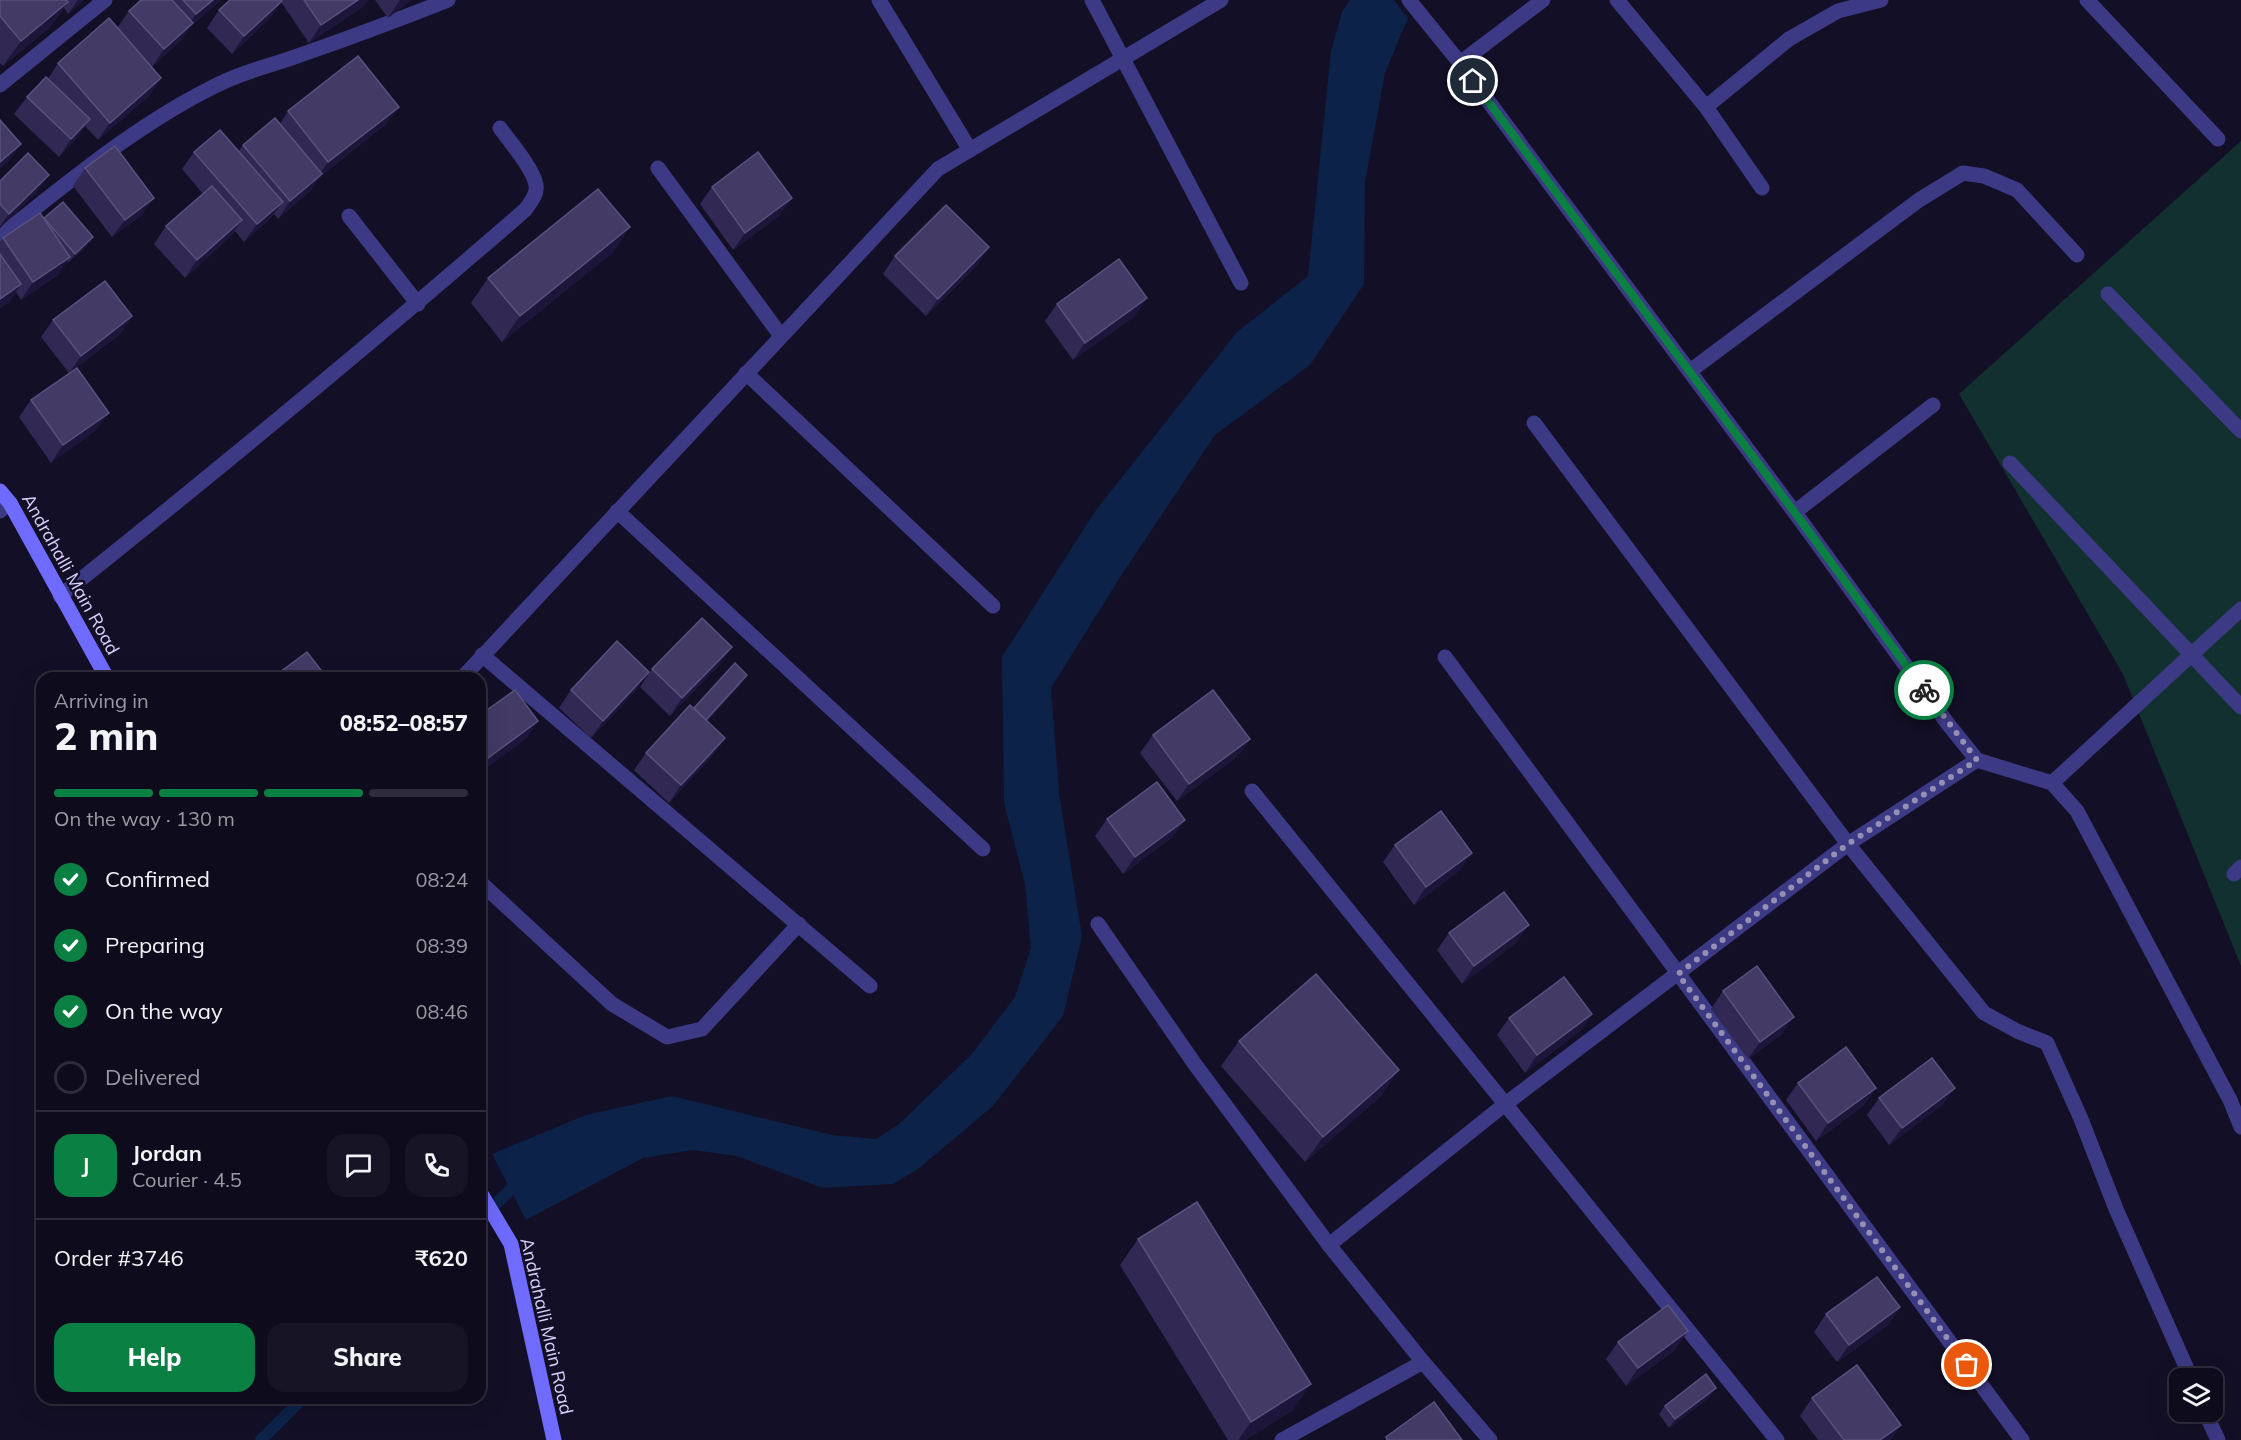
<!DOCTYPE html>
<html lang="en">
<head>
<meta charset="utf-8">
<style>
	body { margin:0; font-family:Mulish,sans-serif; background:#171425; color:#f1f3f6; height:100vh; display:flex; flex-direction:column; font-size:22px; white-space:nowrap }
	* { box-sizing:border-box; margin:0 }
	p { font-size:20px; color:#9b9ba3 }
	.icon { flex:none; width:33px; height:33px; fill:none; stroke:currentColor; stroke-width:2; stroke-linecap:round; stroke-linejoin:round }
	.map { position:relative; flex:1; overflow:hidden }
	.drawer { position:absolute; left:36px; top:672px; width:450px; height:732px; display:flex; flex-direction:column; background:#0e0b1c; border-radius:18px; box-shadow:0 6px 24px #0002,0 0 0 2px #2e2b3b }
	.drawer>* { flex:none }
	.controls { position:absolute; left:2169px; top:1368px; display:grid; gap:12px }
	.controls a { display:grid; place-items:center; width:54px; height:54px; border-radius:12px; background:#0e0b1c; box-shadow:0 6px 24px #0002,0 0 0 2px #2e2b3b; font-size:30px }
	.pin { position:absolute; display:grid; place-items:center; width:51px; height:51px; color:#fff; margin:-26px; border:3px solid #fff; border-radius:50%; box-shadow:0 2px 6px #0007 }
	.courier { position:absolute; display:grid; place-items:center; width:60px; height:60px; margin:-30px; border:4px solid #0b8043; border-radius:50%; background:#fff; color:#222; box-shadow:0 2px 8px #0007 }
	.headline em { font-style:normal; font-weight:800 }
	.headline div { display:flex; flex-direction:column-reverse }
	.headline { display:flex; align-items:center; justify-content:space-between; height:102px; padding:0 18px }
	h1 { font-size:39px; font-weight:800; line-height:45px }
	.bar { display:grid; grid-template-columns:repeat(4,1fr); gap:9px 6px; align-content:center; height:72px; padding:0 18px }
	.bar i { height:8px; border-radius:4px; background:#2e2b3b }
	.bar .on { background:#0b8043 }
	.bar p { grid-column:span 4 }
	.line { display:flex; align-items:center; gap:15px; padding:0 18px; border-top:2px solid #2e2b3b }
	.line div { flex:1 }
	.round { display:grid; place-items:center; flex:none; width:63px; height:63px; border-radius:18px; background:#171425 }
	ol { padding:0 18px; list-style:none }
	li { display:flex; align-items:center; gap:18px; height:66px }
	li p { margin-inline-start:auto }
	li .icon { padding:6px; border-radius:50%; background:#0b8043; color:#fff; stroke-width:4 }
	li:last-child { color:#9b9ba3 }
	li i { width:33px; height:33px; border:3px solid #2e2b3b; border-radius:50% }
	.action { display:flex; gap:12px; margin-top:auto; padding:12px 18px }
	.action a { flex:1; height:69px; border-radius:18px; background:#0b8043; color:#fff; font-size:24px; font-weight:800; line-height:69px; text-align:center }
	.action a+a { background:#171425; color:#f1f3f6 }
	.map>svg:first-child { display:block }
	.green { fill:#12302f }
	.water { fill:#0c2248 }
	.lines { fill:none; stroke-linecap:round; stroke-linejoin:round }
	.stream { stroke:#0c2248; stroke-width:12 }
	.minor { stroke:#3d3a85; stroke-width:15 }
	.secondary { stroke:#6f6bff; stroke-width:15 }
	.wall { fill:#312854 }
	.shaded-wall { fill:#1d163a }
	.building { fill:#433a66; stroke:#5a527e; stroke-width:1.5 }
	.done { stroke:#948fb3; stroke-width:6; stroke-dasharray:0 10.8 }
	.route { stroke:#0b8043; stroke-width:8 }
	.labels { text-anchor:middle; dominant-baseline:central; stroke-width:5; stroke-linejoin:round; paint-order:stroke }
	.street-label { font-size:18px; fill:#d9d4ff; stroke:#130f26 }
</style>
</head>
<body>
<div class="map">
<svg width="2241" height="1440" viewBox="0 0 2241 1440">
	<rect width="100%" height="100%" fill="#130f26"/>
	<polygon class="green" points="2241,141 2241,966 2123,674 1959,394"/>
	<polygon class="water" points="1350,0 1394,0 1408,18 1385,73 1365,182 1364,284 1310,365 1215,435 1119,579 1051,688 1059,793 1082,936 1063,1016 993,1106 918,1169 893,1184 823,1188 736,1156 693,1150 643,1158 526,1220 492,1154 586,1115 672,1096 832,1135 876,1139 899,1124 971,1055 1015,997 1031,948 1025,884 1004,803 1002,657 1096,510 1237,332 1308,276 1331,51 1342,12"/>
	<g class="lines">
		<g class="stream">
			<polyline points="480,1220 511,1189 526,1182"/>
			<polyline points="261,1440 303,1398"/>
		</g>
		<g class="minor">
			<polyline points="879,0 970,150"/>
			<polyline points="1092,0 1241,283"/>
			<polyline points="1409,0 1460,63 1555,191 1804,525 1948,724 1977,760 2052,783 2077,811 2230,1100 2241,1127"/>
			<polyline points="1617,0 1706,107 1762,188"/>
			<polyline points="2087,0 2218,139"/>
			<polyline points="1460,63 1543,0"/>
			<polyline points="0,85 105,0"/>
			<polyline points="1706,107 1789,39 1838,11 1881,0"/>
			<polyline points="658,168 781,336"/>
			<polyline points="349,216 418,304"/>
			<path d="M0,236c69,-54 137,-112 217,-151 27,-14 57,-20 86,-31 49,-17 97,-35 145,-54"/>
			<polyline points="2108,294 2241,431"/>
			<polyline points="1690,371 1919,200 1963,173 1984,176 2017,190 2077,255"/>
			<polyline points="746,373 993,606"/>
			<polyline points="1534,423 1848,844 1984,1013 2017,1031 2047,1043 2081,1119 2116,1209 2191,1378"/>
			<polyline points="2010,463 2241,707"/>
			<polyline points="0,511 10,503"/>
			<polyline points="617,511 983,849"/>
			<polyline points="1795,512 1933,405"/>
			<path d="M60,596c158,-126 313,-254 465,-386 5,-7 13,-16 11,-25 -3,-17 -26,-43 -36,-57"/>
			<polyline points="482,655 870,986"/>
			<polyline points="1445,657 2022,1440"/>
			<polyline points="462,678 938,169 1221,0"/>
			<polyline points="2052,783 2241,609"/>
			<polyline points="1252,791 1777,1440"/>
			<polyline points="2234,874 2241,867"/>
			<polyline points="480,882 612,1004 667,1037 702,1029 799,924"/>
			<polyline points="1098,924 1194,1063 1329,1245 1423,1362"/>
			<polyline points="1329,1245 1504,1105 1848,844 1977,760"/>
			<polyline points="2205,1412 2218,1440"/>
			<polyline points="1282,1440 1423,1362 1490,1440"/>
		</g>
		<g class="secondary">
			<polyline points="0,491 10,503 107,678"/>
			<polyline points="480,1192 511,1244 554,1440"/>
		</g>
	</g>
	<g class="wall">
		<polygon points="0,0 84,0 68,14 64,8 50,27 3,66 0,63"/>
		<polygon points="141,0 221,0 191,26 181,40 152,67 129,42 161,78 149,96 98,140 85,126 78,137 59,157 14,114 27,97 48,79 58,63 117,28 129,11"/>
		<polygon points="230,0 368,0 364,6 309,43 281,2 270,18 232,54 207,28 219,10"/>
		<polygon points="375,0 411,0 388,18"/>
		<polygon points="288,111 386,124 320,177 310,191 278,219 274,214 270,219 244,242 235,231 230,237 185,278 154,244 166,226 203,194 182,169 194,152 239,151 243,145 280,124"/>
		<polygon points="85,168 142,215 112,237 73,186"/>
		<polygon points="0,181 37,192 0,228"/>
		<polygon points="712,187 792,198 779,216 733,250 700,204"/>
		<polygon points="63,202 87,246 68,263 67,261 58,275 21,300 16,292 9,302 0,308 0,242 3,238 44,219"/>
		<polygon points="630,227 612,253 502,342 471,303 488,278"/>
		<polygon points="989,247 977,265 926,316 883,274 895,256"/>
		<polygon points="1057,304 1135,316 1073,360 1045,321"/>
		<polygon points="132,316 120,334 69,373 41,337 53,320"/>
		<polygon points="31,400 96,430 51,463 19,417"/>
		<polygon points="719,665 670,716 640,687 652,669"/>
		<polygon points="741,684 707,721 725,738 713,755 669,803 634,770 646,753"/>
		<polygon points="637,689 591,738 559,708 571,690"/>
		<polygon points="1153,735 1250,739 1238,756 1177,801 1140,753"/>
		<polygon points="1107,819 1185,820 1172,837 1123,874 1095,836"/>
		<polygon points="1395,845 1460,870 1414,905 1383,862"/>
		<polygon points="1449,933 1517,942 1462,984 1437,950"/>
		<polygon points="1723,991 1782,1034 1748,1059 1711,1009"/>
		<polygon points="1592,1014 1580,1031 1525,1073 1497,1035 1509,1018"/>
		<polygon points="1239,1041 1382,1095 1305,1162 1221,1066"/>
		<polygon points="1798,1083 1876,1088 1864,1105 1816,1141 1786,1100"/>
		<polygon points="1955,1088 1942,1105 1889,1145 1867,1115 1879,1098"/>
		<polygon points="1138,1239 1293,1410 1245,1440 1228,1440 1120,1265"/>
		<polygon points="1900,1307 1888,1325 1837,1362 1814,1332 1826,1314"/>
		<polygon points="1618,1342 1676,1349 1626,1386 1606,1359"/>
		<polygon points="1710,1397 1669,1428 1659,1414 1665,1406"/>
		<polygon points="1812,1398 1901,1425 1890,1440 1818,1440 1800,1416"/>
	</g>
	<g class="shaded-wall">
		<polygon points="78,0 84,0 68,14"/>
		<polygon points="213,0 221,0 191,26 181,40 152,67 164,49 185,30 196,14"/>
		<polygon points="358,0 368,0 364,6 309,43 321,25"/>
		<polygon points="400,0 411,0 388,18"/>
		<polygon points="282,1 270,18 232,54 244,36"/>
		<polygon points="68,2 50,27 3,66 21,41"/>
		<polygon points="161,78 149,96 98,140 110,123"/>
		<polygon points="399,107 386,124 320,177 310,191 278,219 290,201 317,178 328,162"/>
		<polygon points="90,119 78,137 59,157 71,139"/>
		<polygon points="21,144 9,161 0,169 0,162"/>
		<polygon points="49,175 37,192 0,228 0,226 9,214"/>
		<polygon points="154,198 142,215 112,237 125,220"/>
		<polygon points="792,198 779,216 733,250 745,233"/>
		<polygon points="283,202 270,219 244,242 257,224"/>
		<polygon points="242,220 230,237 185,278 197,260"/>
		<polygon points="630,227 612,253 502,342 520,316"/>
		<polygon points="93,237 87,246 68,263 75,254"/>
		<polygon points="989,247 977,265 926,316 938,299"/>
		<polygon points="70,257 58,275 21,300 33,282"/>
		<polygon points="21,284 9,302 0,308 0,299"/>
		<polygon points="1147,298 1135,316 1073,360 1085,343"/>
		<polygon points="132,316 120,334 69,373 81,356"/>
		<polygon points="109,413 96,430 51,463 63,445"/>
		<polygon points="732,647 719,665 670,716 682,698"/>
		<polygon points="649,672 637,689 591,738 603,721"/>
		<polygon points="747,675 741,684 697,732 703,724"/>
		<polygon points="538,721 526,739 480,773 480,764"/>
		<polygon points="725,738 713,755 669,803 681,785"/>
		<polygon points="1250,739 1238,756 1177,801 1189,784"/>
		<polygon points="1185,820 1172,837 1123,874 1135,857"/>
		<polygon points="1472,853 1460,870 1414,905 1426,887"/>
		<polygon points="1529,925 1517,942 1462,984 1474,966"/>
		<polygon points="1592,1014 1580,1031 1525,1073 1537,1055"/>
		<polygon points="1794,1017 1782,1034 1748,1059 1760,1042"/>
		<polygon points="1399,1070 1382,1095 1305,1162 1323,1137"/>
		<polygon points="1876,1088 1864,1105 1816,1141 1828,1123"/>
		<polygon points="1955,1088 1942,1105 1889,1145 1902,1128"/>
		<polygon points="1900,1307 1888,1325 1837,1362 1849,1345"/>
		<polygon points="1688,1331 1676,1349 1626,1386 1638,1368"/>
		<polygon points="1311,1384 1293,1410 1245,1440 1238,1440 1251,1422"/>
		<polygon points="1716,1388 1710,1397 1669,1428 1675,1419"/>
		<polygon points="1901,1425 1890,1440 1880,1440"/>
	</g>
	<g class="building">
		<polygon points="0,0 66,0 68,2 21,41 0,16"/>
		<polygon points="141,0 172,0 193,23 164,49 129,11"/>
		<polygon points="183,0 213,0 196,14"/>
		<polygon points="230,0 281,0 282,1 244,36 219,10"/>
		<polygon points="304,0 358,0 321,25"/>
		<polygon points="109,18 161,78 110,123 58,63"/>
		<polygon points="358,56 399,107 328,162 288,111"/>
		<polygon points="46,77 90,119 71,139 27,97"/>
		<polygon points="275,118 322,174 290,201 243,145"/>
		<polygon points="0,120 21,144 0,162"/>
		<polygon points="220,130 283,202 257,224 194,152"/>
		<polygon points="115,146 154,198 125,220 85,168"/>
		<polygon points="758,152 792,198 745,233 712,187"/>
		<polygon points="28,153 49,175 9,214 0,204 0,181"/>
		<polygon points="212,186 242,220 197,260 166,226"/>
		<polygon points="598,189 630,227 520,316 488,278"/>
		<polygon points="63,202 93,237 75,254 44,218"/>
		<polygon points="946,205 989,247 938,299 895,256"/>
		<polygon points="40,213 70,257 33,282 3,238"/>
		<polygon points="0,254 21,284 0,299"/>
		<polygon points="1119,259 1147,298 1085,343 1057,304"/>
		<polygon points="105,281 132,316 81,356 53,320"/>
		<polygon points="77,368 109,413 63,445 31,400"/>
		<polygon points="702,618 732,647 682,698 652,669"/>
		<polygon points="617,641 649,672 603,721 571,690"/>
		<polygon points="307,652 327,678 272,678"/>
		<polygon points="735,663 747,675 706,720 694,708"/>
		<polygon points="515,690 538,721 480,764 480,715"/>
		<polygon points="1213,690 1250,739 1189,784 1153,735"/>
		<polygon points="690,705 725,738 681,785 646,753"/>
		<polygon points="1157,782 1185,820 1135,857 1107,819"/>
		<polygon points="1441,811 1472,853 1426,887 1395,845"/>
		<polygon points="1504,892 1529,925 1474,966 1449,933"/>
		<polygon points="1757,966 1794,1017 1760,1042 1723,991"/>
		<polygon points="1316,974 1399,1070 1323,1137 1239,1041"/>
		<polygon points="1564,977 1592,1014 1537,1055 1509,1018"/>
		<polygon points="1846,1047 1876,1088 1828,1123 1798,1083"/>
		<polygon points="1932,1058 1955,1088 1902,1128 1879,1098"/>
		<polygon points="1197,1202 1311,1384 1251,1422 1138,1239"/>
		<polygon points="1877,1277 1900,1307 1849,1345 1826,1314"/>
		<polygon points="1668,1305 1688,1331 1638,1368 1618,1342"/>
		<polygon points="1857,1365 1901,1425 1880,1440 1844,1440 1812,1398"/>
		<polygon points="1706,1374 1716,1388 1675,1419 1665,1406"/>
		<polygon points="1434,1402 1462,1440 1387,1440 1386,1437"/>
	</g>
	<g class="lines">
		<polyline class="done" points="1924,690 1977,760 1848,844 1678,974 1967,1365"/>
		<polyline class="route" points="1473,81 1804,525 1924,690"/>
	</g>
	<g class="labels">
		<g class="street-label">
			<text transform="translate(71 574) rotate(61)">Andrahalli Main Road</text>
			<text transform="translate(547 1326) rotate(77)">Andrahalli Main Road</text>
		</g>
	</g>
</svg>
<div class="controls">
<a><svg class="icon" aria-label="layers" viewBox="0 0 24 24"><path d="M12 4l9 5-9 5-9-5zM3 14l9 5 9-5"/></svg></a>
</div>
<div class="pin" style="left:1967px;top:1365px;background:#ea580c"><svg class="icon" aria-label="bag" viewBox="0 0 24 24"><path d="M5 8h14l-1 12H6zM9 8a3 3 0 0 1 6 0"/></svg></div>
<div class="pin" style="left:1473px;top:81px;background:#1f2937"><svg class="icon" aria-label="home" viewBox="0 0 24 24"><path d="M3 11l9-7 9 7M6 9v11h12V9"/></svg></div>
<div class="courier" style="left:1924px;top:690px"><svg class="icon" aria-label="bike" viewBox="0 0 24 24"><circle cx="6" cy="16" r="4"/><circle cx="18" cy="16" r="4"/><path d="M6 16l4-8h5l3 8M10 8l3 8H6M13 5h3"/></svg></div>
<section class="drawer">
<div class="headline"><div><h1>2 min</h1><p>Arriving in</p></div><em>08:52–08:57</em></div>
<div class="bar"><i class="on"></i><i class="on"></i><i class="on"></i><i></i><p>On the way · 130 m</p></div>
<ol>
<li><svg class="icon" aria-label="check" viewBox="0 0 24 24"><path d="M5 12l5 5 9-10"/></svg>Confirmed<p>08:24</p></li>
<li><svg class="icon" aria-label="check" viewBox="0 0 24 24"><path d="M5 12l5 5 9-10"/></svg>Preparing<p>08:39</p></li>
<li><svg class="icon" aria-label="check" viewBox="0 0 24 24"><path d="M5 12l5 5 9-10"/></svg>On the way<p>08:46</p></li>
<li><i></i>Delivered</li>
</ol>
<div class="line" style="height:108px"><b class="round" style="background:#0b8043;color:#fff">J</b><div><b>Jordan</b><p>Courier · 4.5</p></div><a class="round"><svg class="icon" aria-label="chat" viewBox="0 0 24 24"><path d="M4 5h16v11H9l-5 4z"/></svg></a><a class="round"><svg class="icon" aria-label="phone" viewBox="0 0 24 24"><path d="M5 4h4l2 5-3 2q2 4 5 5l2-3 5 2v4C11 20 4 13 5 4z"/></svg></a></div>
<div class="line" style="height:78px"><div>Order #3746</div><b>₹620</b></div>
<div class="action"><a>Help</a><a>Share</a></div>
</section>
</div>
</body>
</html>
